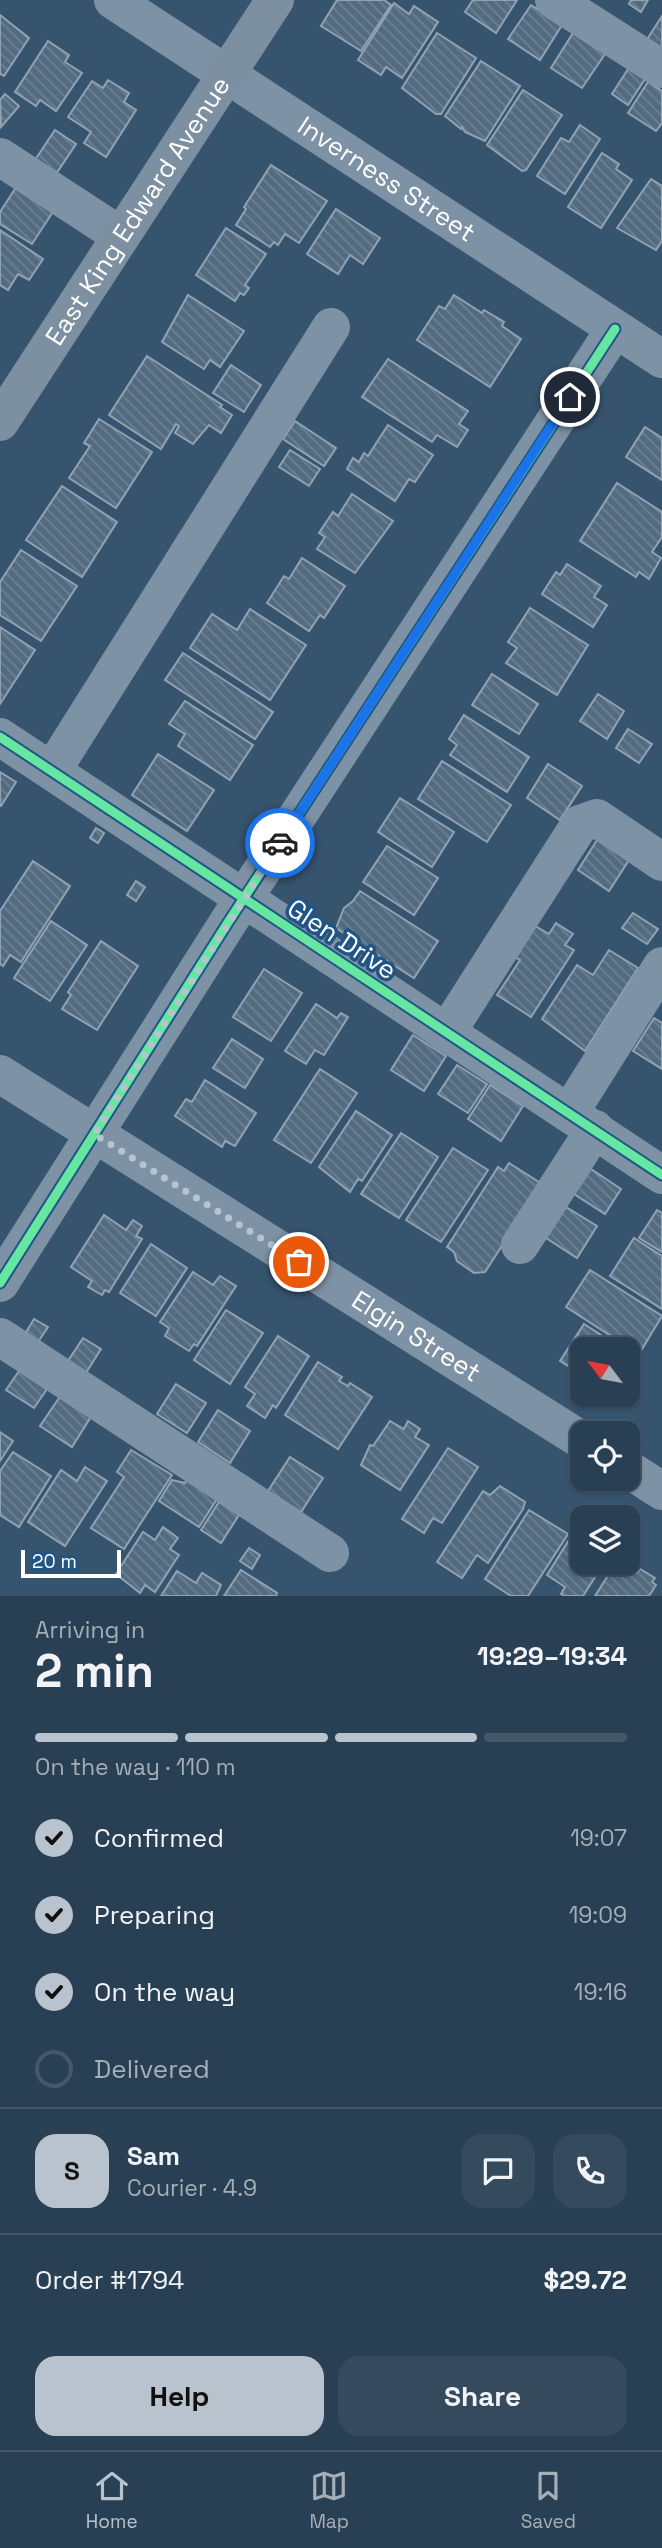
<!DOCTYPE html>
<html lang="en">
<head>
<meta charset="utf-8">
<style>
	body { margin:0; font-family:"Space Grotesk",sans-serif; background:#354a5d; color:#f1f3f6; height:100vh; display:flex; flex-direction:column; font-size:26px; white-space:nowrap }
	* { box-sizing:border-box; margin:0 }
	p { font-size:23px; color:#a5afb8 }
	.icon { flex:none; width:38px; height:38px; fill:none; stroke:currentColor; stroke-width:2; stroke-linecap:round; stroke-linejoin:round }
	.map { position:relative; height:1596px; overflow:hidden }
	.details { display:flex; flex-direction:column; background:#293f53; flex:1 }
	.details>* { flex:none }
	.needle { width:46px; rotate:302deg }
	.tools { position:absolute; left:570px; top:1337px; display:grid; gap:14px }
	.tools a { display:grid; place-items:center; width:70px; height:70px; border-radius:14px; background:#293f53; box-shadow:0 2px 5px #0004,0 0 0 2px #45586a; font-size:35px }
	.scale { position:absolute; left:21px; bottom:18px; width:100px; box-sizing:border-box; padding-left:7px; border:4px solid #fff; border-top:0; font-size:19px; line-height:24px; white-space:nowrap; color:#fff; -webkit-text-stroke:5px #205586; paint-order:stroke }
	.pin { position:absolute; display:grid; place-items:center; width:60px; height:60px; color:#fff; margin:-30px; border:4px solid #fff; border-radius:50%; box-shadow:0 2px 7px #0007 }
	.courier { position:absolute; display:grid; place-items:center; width:70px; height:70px; margin:-35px; border:5px solid #1a73e8; border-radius:50%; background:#fff; color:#222; box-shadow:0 2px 9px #0007 }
	.headline em { font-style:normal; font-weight:700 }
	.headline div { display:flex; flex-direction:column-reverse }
	.headline { display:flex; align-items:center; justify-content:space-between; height:119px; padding:0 35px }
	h1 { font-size:46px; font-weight:700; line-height:52px }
	.bar { display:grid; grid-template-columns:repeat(4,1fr); gap:10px 7px; align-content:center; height:84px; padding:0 35px }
	.bar i { height:9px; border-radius:5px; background:#45586a }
	.bar .current { background:#b9c3cd }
	.bar p { grid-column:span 4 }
	.line { display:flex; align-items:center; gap:18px; padding:0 35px; border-top:2px solid #45586a }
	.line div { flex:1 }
	.round { display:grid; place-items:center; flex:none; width:74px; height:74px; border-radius:21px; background:#354a5d }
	ol { padding:0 35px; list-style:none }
	li { display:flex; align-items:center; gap:21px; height:77px }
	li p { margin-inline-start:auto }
	li .icon { padding:7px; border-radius:50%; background:#b9c3cd; color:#111; stroke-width:4 }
	li:last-child { color:#a5afb8 }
	li i { width:38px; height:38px; border:4px solid #45586a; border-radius:50% }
	.button { display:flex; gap:14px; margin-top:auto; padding:14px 35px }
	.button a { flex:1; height:80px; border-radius:21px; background:#b9c3cd; color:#111; font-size:28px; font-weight:700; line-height:80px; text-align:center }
	.button a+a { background:#354a5d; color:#f1f3f6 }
	.menu { display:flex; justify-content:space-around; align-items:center; height:98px; border-top:2px solid #45586a; background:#293f53; font-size:19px; color:#a5afb8 }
	.menu a { display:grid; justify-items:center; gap:4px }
	.menu .current { color:#b9c3cd }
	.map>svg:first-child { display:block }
	.building { fill:url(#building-back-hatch); stroke:#91a3b3; stroke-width:2 }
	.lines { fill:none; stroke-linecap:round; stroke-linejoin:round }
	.minor { stroke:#7e92a5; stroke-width:38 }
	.major { stroke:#7d90a2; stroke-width:38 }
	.cycleway-casing { stroke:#205586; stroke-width:13 }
	.cycleway { stroke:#66e7a1; stroke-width:9 }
	.done { stroke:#b9c3cd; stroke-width:7; stroke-dasharray:0 12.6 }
	.route { stroke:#1a73e8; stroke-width:9 }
	.labels { text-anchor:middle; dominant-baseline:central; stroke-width:7; stroke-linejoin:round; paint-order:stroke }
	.street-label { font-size:26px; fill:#fff; stroke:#205586 }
</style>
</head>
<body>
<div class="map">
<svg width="662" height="1596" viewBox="0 0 662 1596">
	<defs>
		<pattern id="building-back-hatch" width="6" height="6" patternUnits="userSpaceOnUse" patternTransform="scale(1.75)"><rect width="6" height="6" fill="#536b80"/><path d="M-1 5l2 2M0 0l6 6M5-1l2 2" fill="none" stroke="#6d8193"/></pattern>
	</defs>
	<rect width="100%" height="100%" fill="#37546f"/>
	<g class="building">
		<polygon points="337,0 384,0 391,5 361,51 321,26"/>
		<polygon points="473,0 517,0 496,33 465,12"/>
		<polygon points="631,0 648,0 641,12 629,4"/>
		<polygon points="394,3 409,14 414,6 438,22 402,78 386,67 381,75 358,60"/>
		<polygon points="531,5 562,25 540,60 508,39"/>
		<polygon points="0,15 29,38 4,76 0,74"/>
		<polygon points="662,16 662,51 646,41"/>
		<polygon points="437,33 476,58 441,114 436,114 402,88"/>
		<polygon points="573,33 605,54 582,88 551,68"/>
		<polygon points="48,41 69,55 65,62 82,73 56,111 40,100 36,106 15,92"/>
		<polygon points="481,61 520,86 485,141 465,132 462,127 461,129 445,116"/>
		<polygon points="628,69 645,79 628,105 612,94"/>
		<polygon points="108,80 129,93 124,102 136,110 106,157 84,143 91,132 68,117 92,81 103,88"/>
		<polygon points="648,82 662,91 662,123 656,131 628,113"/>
		<polygon points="523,90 562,115 526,170 522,171 487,145"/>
		<polygon points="5,94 19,106 1,127 0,100"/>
		<polygon points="580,125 600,139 565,194 537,176 561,138 569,142"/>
		<polygon points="55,130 76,144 56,174 35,160"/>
		<polygon points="602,153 619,164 616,169 632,180 601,228 568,207"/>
		<polygon points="271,165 327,201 299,243 285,234 278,245 274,242 270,247 236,225 246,209 244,207"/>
		<polygon points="651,179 662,186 662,241 656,250 617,228"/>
		<polygon points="21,180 58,204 32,244 0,224 0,212"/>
		<polygon points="336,209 380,238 363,264 350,255 338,274 307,254"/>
		<polygon points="226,228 266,254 245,285 249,288 244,295 240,293 235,301 196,275"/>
		<polygon points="0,230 43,259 29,280 18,274 8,290 0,285"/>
		<polygon points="188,295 244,331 220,367 210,360 204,369 162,342"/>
		<polygon points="454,295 482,313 484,310 504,322 502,326 521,339 490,387 417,340 439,306 445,309"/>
		<polygon points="147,356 222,405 220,407 232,415 221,433 209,425 193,444 175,433 179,426 176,424 161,449 109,415"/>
		<polygon points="388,359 468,411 459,424 468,430 457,447 437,435 432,442 362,397"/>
		<polygon points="231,365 261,385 244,412 213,393"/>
		<polygon points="99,419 152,452 116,508 69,478 90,446 84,443"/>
		<polygon points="295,421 336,448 324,466 283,439"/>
		<polygon points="388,425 433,455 415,482 409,479 395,501 347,469 353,458 359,462 364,453 368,456"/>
		<polygon points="645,427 662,438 662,480 626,457"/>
		<polygon points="290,450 320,469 309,486 279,467"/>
		<polygon points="617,483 662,512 662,537 652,552 661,558 649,579 639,572 636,577 580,541"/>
		<polygon points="62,486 117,522 82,577 26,540"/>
		<polygon points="352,494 393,521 355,573 317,549 325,537 319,533 333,512 338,516"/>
		<polygon points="21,550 77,586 41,641 0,615 0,582"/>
		<polygon points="302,558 345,586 324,618 320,615 309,631 267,603 284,576 289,579"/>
		<polygon points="567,564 601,586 594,597 607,605 593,627 542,594 556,572 560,575"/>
		<polygon points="530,608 588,645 557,695 506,663 517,648 508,642"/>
		<polygon points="250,609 306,645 270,700 190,648 212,614 237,630"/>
		<polygon points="0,627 35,650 0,704"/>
		<polygon points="183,653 273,712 255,739 165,680"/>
		<polygon points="492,674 538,704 519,734 472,705"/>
		<polygon points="598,694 624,711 607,739 580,721"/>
		<polygon points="185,701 253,745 230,780 178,746 185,734 169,724"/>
		<polygon points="464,715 529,757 507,792 450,755 457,745 449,739"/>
		<polygon points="628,729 652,744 639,763 616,748"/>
		<polygon points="158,754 214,790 187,831 132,795"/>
		<polygon points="442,761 511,805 487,842 418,799"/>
		<polygon points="548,764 582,786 560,820 527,798"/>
		<polygon points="0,772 16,782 1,806 0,806"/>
		<polygon points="400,798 454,832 432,867 378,832"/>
		<polygon points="96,828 104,833 98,843 90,838"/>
		<polygon points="597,840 629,860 609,891 578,870"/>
		<polygon points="387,846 438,878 414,915 363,882"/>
		<polygon points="33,861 70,886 21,962 10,955 3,966 0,964 0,911"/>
		<polygon points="136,881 145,887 136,901 127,895"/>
		<polygon points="360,891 438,941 414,978 336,928 344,908 353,901"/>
		<polygon points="633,913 658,929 647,944 622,928"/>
		<polygon points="51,921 87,945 50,1001 14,978"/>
		<polygon points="556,923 573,934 565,945 574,950 531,1017 497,995 520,960 515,957 535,926 549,934"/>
		<polygon points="101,941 138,966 97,1030 62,1009 71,995 68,992"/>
		<polygon points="609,950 638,968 585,1051 542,1019 577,965 593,975"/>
		<polygon points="264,969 302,993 271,1041 233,1017"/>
		<polygon points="316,1004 337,1018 341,1013 348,1017 324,1055 315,1050 306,1064 285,1051"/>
		<polygon points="654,1018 662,1023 662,1069 633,1051"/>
		<polygon points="413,1035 446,1056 424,1091 391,1070"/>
		<polygon points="232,1039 263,1059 245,1088 213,1068"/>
		<polygon points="457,1065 487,1084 468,1113 438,1094"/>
		<polygon points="320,1069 357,1093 311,1163 274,1140"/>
		<polygon points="205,1080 256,1113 235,1146 225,1141 222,1147 175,1116 186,1099 192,1102"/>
		<polygon points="490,1085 523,1106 501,1141 468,1119"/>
		<polygon points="356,1111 392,1135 362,1181 358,1179 350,1192 319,1167"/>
		<polygon points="401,1133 438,1157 399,1218 361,1194"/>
		<polygon points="453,1148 488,1170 441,1242 406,1220"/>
		<polygon points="509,1163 542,1184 485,1272 474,1273 457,1261 454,1252 447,1247 498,1167 504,1171"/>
		<polygon points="591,1169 621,1189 605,1214 574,1194"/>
		<polygon points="566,1207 597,1226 577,1258 546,1238"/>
		<polygon points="657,1210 662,1213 662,1252 639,1238"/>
		<polygon points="104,1215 126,1230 133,1220 142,1226 136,1236 142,1239 109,1292 105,1290 102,1295 88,1287 92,1281 71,1267"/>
		<polygon points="634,1238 662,1256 662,1309 610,1276"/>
		<polygon points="151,1244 187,1268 156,1316 120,1293"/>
		<polygon points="590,1270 662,1316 639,1354 566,1307"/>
		<polygon points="193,1272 213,1285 220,1276 236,1286 197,1346 194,1344 189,1351 165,1336 169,1328 160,1322"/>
		<polygon points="226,1310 263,1333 230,1384 194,1360"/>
		<polygon points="34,1319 48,1327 36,1345 23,1337"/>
		<polygon points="584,1324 623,1349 583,1349 583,1375 560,1361"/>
		<polygon points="278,1336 309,1356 276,1408 273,1405 265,1418 247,1406 255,1394 245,1387"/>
		<polygon points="83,1338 101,1349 82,1379 64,1367"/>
		<polygon points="628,1353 635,1357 628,1367"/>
		<polygon points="318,1362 342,1377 339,1381 348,1386 350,1383 372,1397 338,1449 285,1415"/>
		<polygon points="19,1371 47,1389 34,1408 6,1390"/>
		<polygon points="176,1384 206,1403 187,1433 157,1414"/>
		<polygon points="61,1395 92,1415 72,1447 40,1426"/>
		<polygon points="218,1410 250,1431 230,1463 198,1442"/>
		<polygon points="390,1421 404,1429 408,1421 420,1429 415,1437 429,1445 400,1490 361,1465 370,1445 373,1446"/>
		<polygon points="0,1432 13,1441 0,1461"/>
		<polygon points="448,1448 478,1467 442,1523 433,1518 424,1533 402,1519"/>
		<polygon points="131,1450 172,1475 124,1549 91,1528 124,1477 117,1472"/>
		<polygon points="13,1452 51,1476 19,1527 0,1515 0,1471"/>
		<polygon points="290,1457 323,1478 301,1512 268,1491"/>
		<polygon points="85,1467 107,1481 65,1546 28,1522 61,1470 77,1481"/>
		<polygon points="172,1480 185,1483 187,1480 217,1499 199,1527 159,1501"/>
		<polygon points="500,1486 525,1502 523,1509 488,1563 477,1555 462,1578 437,1562 483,1491 490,1495"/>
		<polygon points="219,1502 239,1515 221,1543 201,1530"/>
		<polygon points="529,1510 568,1534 528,1596 511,1596 485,1579"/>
		<polygon points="163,1527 178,1538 170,1549 179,1555 155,1592 145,1585 140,1593 116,1574 143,1532 155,1540"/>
		<polygon points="572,1535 583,1542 583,1563 604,1563 583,1596 564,1596 561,1594 565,1587 547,1575"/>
		<polygon points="249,1548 260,1555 252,1569 240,1561"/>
		<polygon points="616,1563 637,1573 640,1569 655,1578 652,1582 656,1585 649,1596 595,1596"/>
		<polygon points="241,1570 277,1593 276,1596 224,1596"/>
		<polygon points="177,1571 196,1583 202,1573 221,1585 216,1596 161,1596"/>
	</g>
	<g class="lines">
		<g class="minor">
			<path id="s1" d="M113,0l549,359"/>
			<polyline points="554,0 662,69"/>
			<polyline points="0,157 121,236"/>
			<polyline points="0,737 662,1175"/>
			<polyline points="52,771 331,327"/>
			<polyline points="447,1032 580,824 597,818 662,862"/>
			<path id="s2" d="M0,1074l583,367"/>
			<polyline points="570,1112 662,966"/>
			<polyline points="520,1245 595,1129"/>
			<polyline points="0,1283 227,924 615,329"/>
			<polyline points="0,1337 330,1553"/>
			<polyline points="628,1469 662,1491"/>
		</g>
		<path class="major" id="s3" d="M0,422l275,-422"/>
		<g class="cycleway-casing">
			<g id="cycleway">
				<polyline points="0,737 662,1175"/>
				<polyline points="0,1283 227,924 615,329"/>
			</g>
		</g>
		<use href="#cycleway" class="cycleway"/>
	</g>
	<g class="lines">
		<polyline class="done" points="280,843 94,1134 299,1262"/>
		<polyline class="route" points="280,843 570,397"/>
	</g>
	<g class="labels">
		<g class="street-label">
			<text stroke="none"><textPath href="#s1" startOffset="327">Inverness Street</textPath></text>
			<text stroke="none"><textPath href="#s3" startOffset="252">East King Edward Avenue</textPath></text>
			<text transform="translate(342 939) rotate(33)">Glen Drive</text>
			<text stroke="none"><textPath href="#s2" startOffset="492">Elgin Street</textPath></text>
		</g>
	</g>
</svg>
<div class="tools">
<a><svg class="needle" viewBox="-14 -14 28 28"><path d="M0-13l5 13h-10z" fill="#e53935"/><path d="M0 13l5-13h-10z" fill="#a5afb8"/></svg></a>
<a><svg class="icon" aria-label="locate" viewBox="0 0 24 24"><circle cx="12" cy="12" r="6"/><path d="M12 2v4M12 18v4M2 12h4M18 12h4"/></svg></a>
<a><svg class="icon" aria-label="layers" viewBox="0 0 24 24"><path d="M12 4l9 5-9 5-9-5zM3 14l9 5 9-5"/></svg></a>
</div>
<div class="scale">20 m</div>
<div class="pin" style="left:299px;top:1262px;background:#ea580c"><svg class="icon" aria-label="bag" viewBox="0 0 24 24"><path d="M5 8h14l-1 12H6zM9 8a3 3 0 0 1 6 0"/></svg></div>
<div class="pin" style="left:570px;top:397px;background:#1f2937"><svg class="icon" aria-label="home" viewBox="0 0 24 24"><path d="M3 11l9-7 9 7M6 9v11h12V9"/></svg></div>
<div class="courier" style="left:280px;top:843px"><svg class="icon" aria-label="car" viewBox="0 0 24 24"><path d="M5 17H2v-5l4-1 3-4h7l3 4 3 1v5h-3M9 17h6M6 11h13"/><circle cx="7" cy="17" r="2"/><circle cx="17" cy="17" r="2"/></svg></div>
</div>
<section class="details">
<div class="headline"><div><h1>2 min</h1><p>Arriving in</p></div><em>19:29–19:34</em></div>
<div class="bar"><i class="current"></i><i class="current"></i><i class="current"></i><i></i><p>On the way · 110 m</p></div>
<ol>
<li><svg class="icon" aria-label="check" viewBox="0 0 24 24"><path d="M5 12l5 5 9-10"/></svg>Confirmed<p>19:07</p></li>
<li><svg class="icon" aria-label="check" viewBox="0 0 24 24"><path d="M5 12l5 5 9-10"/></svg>Preparing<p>19:09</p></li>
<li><svg class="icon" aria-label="check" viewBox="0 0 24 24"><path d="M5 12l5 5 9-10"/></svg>On the way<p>19:16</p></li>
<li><i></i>Delivered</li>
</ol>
<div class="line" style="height:126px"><b class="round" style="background:#b9c3cd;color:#111">S</b><div><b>Sam</b><p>Courier · 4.9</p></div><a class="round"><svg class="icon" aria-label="chat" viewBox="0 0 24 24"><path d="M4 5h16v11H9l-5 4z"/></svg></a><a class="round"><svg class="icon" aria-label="phone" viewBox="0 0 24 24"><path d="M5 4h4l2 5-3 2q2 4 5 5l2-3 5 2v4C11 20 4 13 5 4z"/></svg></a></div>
<div class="line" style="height:91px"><div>Order #1794</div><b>$29.72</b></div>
<div class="button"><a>Help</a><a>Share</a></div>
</section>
<nav class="menu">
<a class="current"><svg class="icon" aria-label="home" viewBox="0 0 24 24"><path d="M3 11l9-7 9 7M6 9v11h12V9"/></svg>Home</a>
<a><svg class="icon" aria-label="map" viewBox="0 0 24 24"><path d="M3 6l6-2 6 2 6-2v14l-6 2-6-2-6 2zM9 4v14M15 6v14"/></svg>Map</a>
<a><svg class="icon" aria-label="saved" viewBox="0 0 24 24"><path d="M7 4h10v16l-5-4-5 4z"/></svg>Saved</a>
</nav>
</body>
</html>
